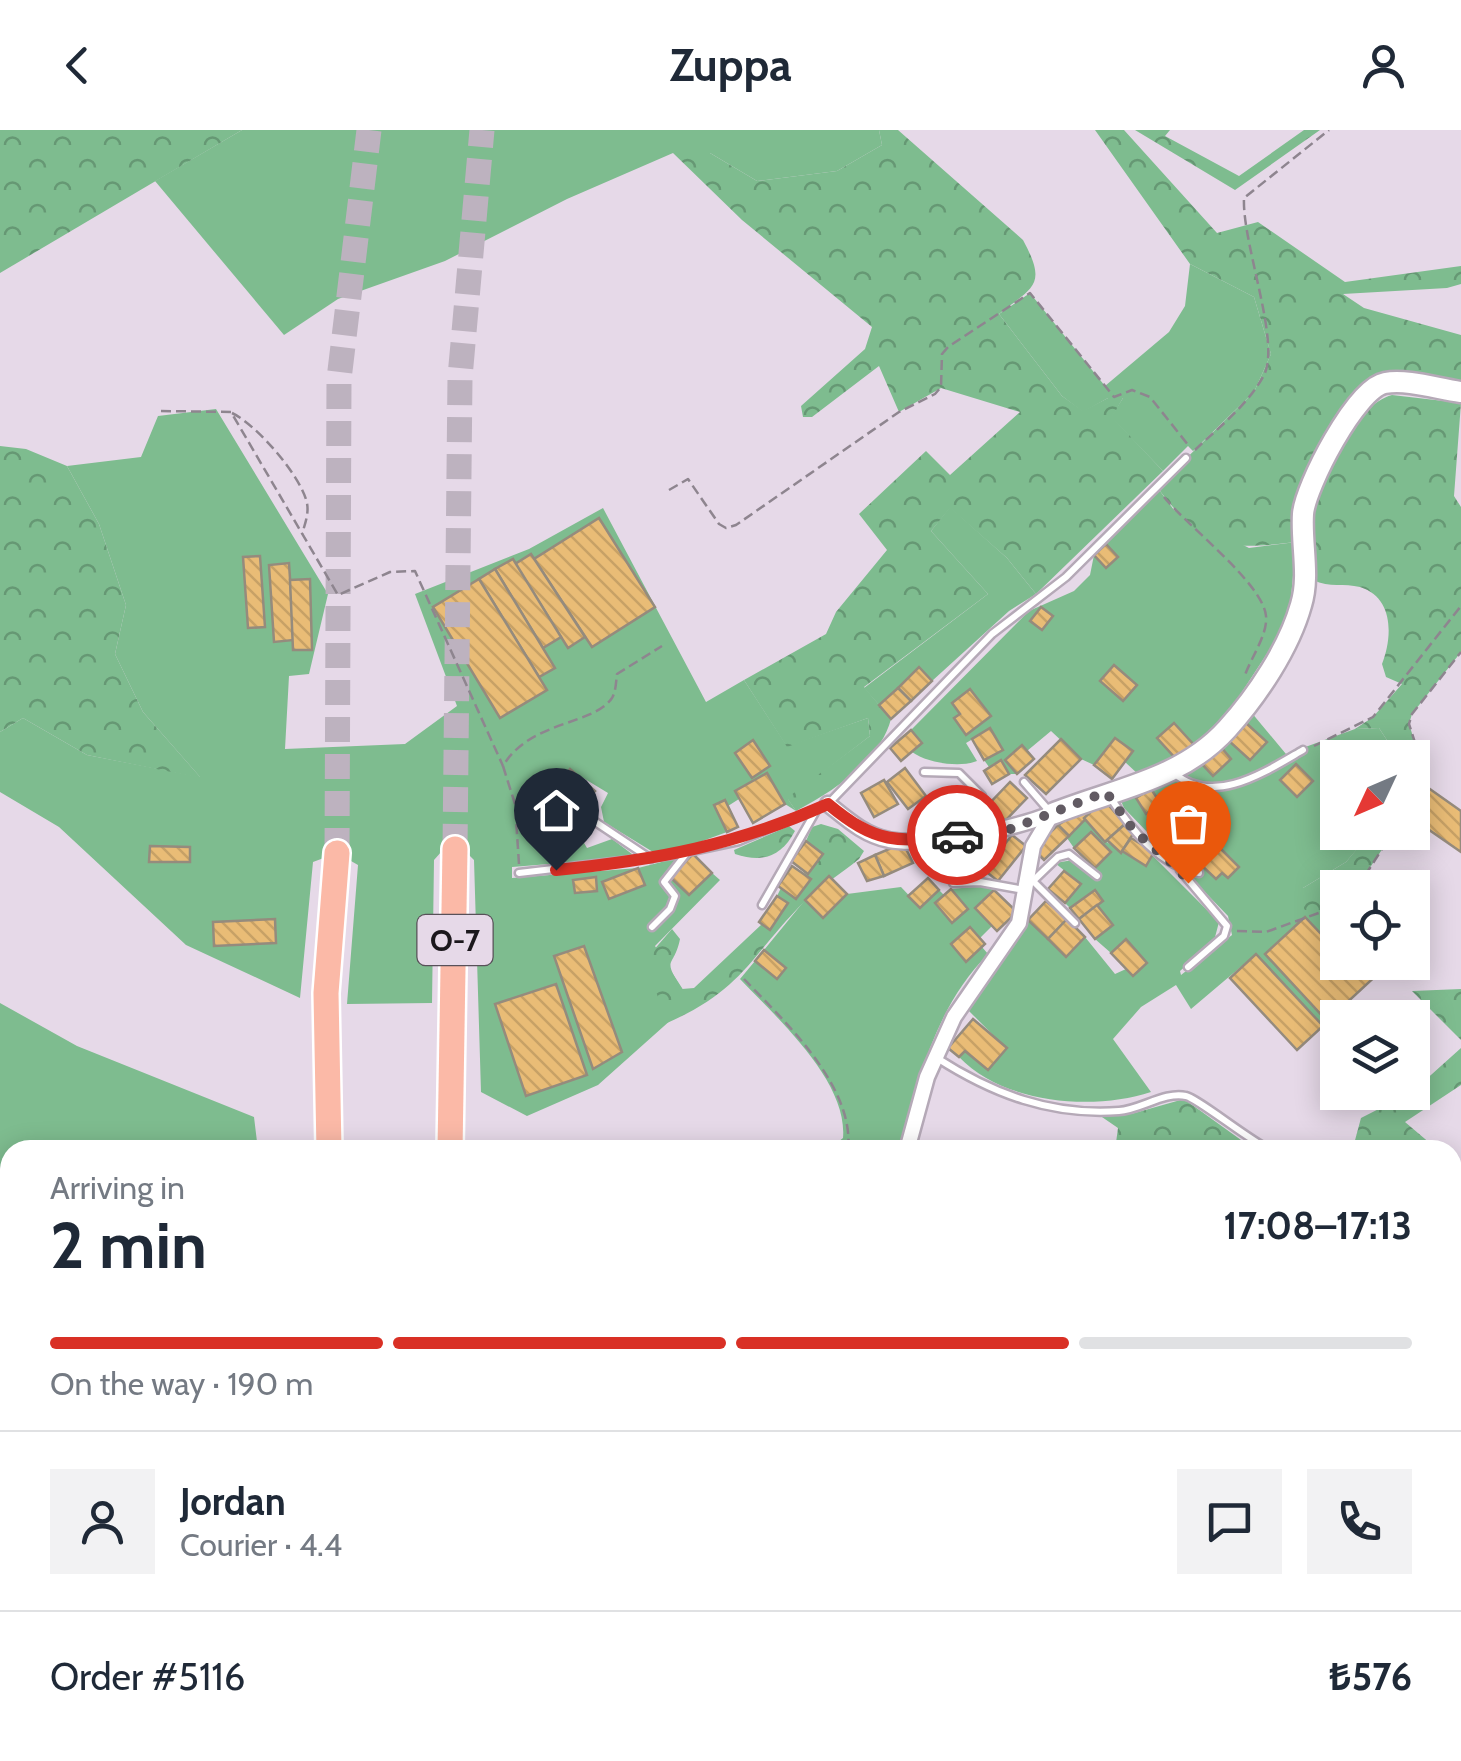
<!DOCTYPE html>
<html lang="en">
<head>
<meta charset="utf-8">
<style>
	body { margin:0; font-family:Cabin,sans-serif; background:#f2f2f3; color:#1f2937; height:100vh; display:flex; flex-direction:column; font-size:38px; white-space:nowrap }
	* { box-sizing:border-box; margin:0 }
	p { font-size:32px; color:#747a83 }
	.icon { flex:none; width:55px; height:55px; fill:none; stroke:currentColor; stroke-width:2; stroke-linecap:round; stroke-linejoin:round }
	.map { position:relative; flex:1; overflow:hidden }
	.panel { position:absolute; left:0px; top:1010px; width:1462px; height:622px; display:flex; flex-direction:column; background:#fff; border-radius:30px 30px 0 0; box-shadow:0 5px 25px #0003 }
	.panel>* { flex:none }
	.needle { width:65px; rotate:226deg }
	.buttons { position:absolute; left:1320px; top:610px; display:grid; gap:20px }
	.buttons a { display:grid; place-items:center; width:110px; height:110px; border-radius:0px; background:#fff; box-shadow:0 5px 25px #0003; font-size:50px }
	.pin { position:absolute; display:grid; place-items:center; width:85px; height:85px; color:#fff; margin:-102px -42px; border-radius:50% 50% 50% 0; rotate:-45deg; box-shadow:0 0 10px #0007 }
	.pin .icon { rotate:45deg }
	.courier { position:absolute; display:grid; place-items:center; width:100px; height:100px; margin:-50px; border:8px solid #d93025; border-radius:50%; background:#fff; color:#222; box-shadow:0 2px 12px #0007 }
	.head em { font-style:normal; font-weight:700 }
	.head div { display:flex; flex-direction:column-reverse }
	.head { display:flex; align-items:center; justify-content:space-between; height:170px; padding:0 50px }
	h1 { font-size:65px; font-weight:700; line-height:75px }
	.bar { display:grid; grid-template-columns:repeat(4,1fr); gap:15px 10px; align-content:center; height:120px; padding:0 50px }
	.bar i { height:12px; border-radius:8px; background:#e0e1e3 }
	.bar .active { background:#d93025 }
	.bar p { grid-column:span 4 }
	.line { display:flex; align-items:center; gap:25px; padding:0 50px; border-top:2px solid #e0e1e3 }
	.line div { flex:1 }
	.round { display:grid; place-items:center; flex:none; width:105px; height:105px; border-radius:0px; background:#f2f2f3 }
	header { display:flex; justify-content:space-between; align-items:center; height:130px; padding:0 50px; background:#fff; font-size:45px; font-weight:700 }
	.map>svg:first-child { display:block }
	.grass { fill:#7ebc8f }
	.forest { fill:url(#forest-crowns) }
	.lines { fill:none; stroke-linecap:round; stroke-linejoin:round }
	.stream { stroke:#2e7f89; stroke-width:5 }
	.building { fill:url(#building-back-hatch); stroke:#958b7d; stroke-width:2.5 }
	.highway-tunnel { stroke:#bdb2bf; stroke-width:25; stroke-dasharray:25 12; stroke-linecap:butt }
	.lane-casing { stroke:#b5a9b7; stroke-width:11 }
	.street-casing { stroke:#b5a9b7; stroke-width:19 }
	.secondary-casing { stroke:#b5a9b7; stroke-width:25 }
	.highway-casing { stroke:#fff; stroke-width:30 }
	.path { stroke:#8e858f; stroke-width:2.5; stroke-dasharray:10 5; stroke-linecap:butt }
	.lane { stroke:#fff; stroke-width:6 }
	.street { stroke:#fff; stroke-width:14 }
	.secondary { stroke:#fff; stroke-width:20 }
	.highway { stroke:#fbb9a7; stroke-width:25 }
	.done { stroke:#625b63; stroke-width:10; stroke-dasharray:0 18 }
	.route { stroke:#d93025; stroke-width:12 }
	.labels { text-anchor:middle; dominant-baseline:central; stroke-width:10; stroke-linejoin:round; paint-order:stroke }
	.shield { fill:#e6d9e8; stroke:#585159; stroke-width:2.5 }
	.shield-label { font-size:30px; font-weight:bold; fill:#1b171c }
</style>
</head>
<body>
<header><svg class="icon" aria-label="back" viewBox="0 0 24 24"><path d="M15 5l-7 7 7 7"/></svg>Zuppa<svg class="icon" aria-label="person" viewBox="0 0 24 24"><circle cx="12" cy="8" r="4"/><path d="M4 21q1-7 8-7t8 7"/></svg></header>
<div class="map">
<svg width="1461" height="1631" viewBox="0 0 1461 1631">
	<defs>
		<pattern id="forest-crowns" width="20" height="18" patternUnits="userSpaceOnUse" patternTransform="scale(2.5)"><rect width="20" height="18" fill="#7ebc8f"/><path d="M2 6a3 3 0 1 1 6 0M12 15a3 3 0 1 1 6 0" fill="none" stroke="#669874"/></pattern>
		<pattern id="building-back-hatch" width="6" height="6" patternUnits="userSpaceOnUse" patternTransform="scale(2.5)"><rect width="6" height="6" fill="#e9bc76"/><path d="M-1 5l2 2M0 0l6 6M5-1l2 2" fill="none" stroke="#c7a166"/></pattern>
	</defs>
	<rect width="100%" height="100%" fill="#e6d9e8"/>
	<g class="grass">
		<polygon points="242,0 879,0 882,15 837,41 757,51 710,23 673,23 567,69 445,131 338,169 284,205 155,51"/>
		<polygon points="1190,134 1254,167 1271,224 1254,262 1193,321 1188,316 1163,341 1111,287 1123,268 1108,268 1083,282 1062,266 999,184 1030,163 1105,256 1169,202 1185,176"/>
		<polygon points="216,279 328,464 309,544 289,546 285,619 405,614 457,576 415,464 529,419 603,378 706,572 744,550 787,616 868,588 870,606 788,669 796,681 785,674 767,643 736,661 739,669 728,676 725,670 715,675 727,702 686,717 653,722 604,692 601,677 608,663 570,640 552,658 546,650 539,655 558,679 565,674 568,679 549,692 560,710 580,706 587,718 612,709 636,727 512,737 512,748 638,738 693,724 671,746 688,765 712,743 720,750 655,816 691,872 598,955 527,986 481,962 474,730 465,721 442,721 434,730 432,873 347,874 358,735 337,723 313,732 300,868 186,815 59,697 0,662 0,602 23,588 87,625 200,647 143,582 115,524 126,475 99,394 67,336 141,327 158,286"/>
		<path d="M1157,357l17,23 75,38 47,-6 -7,78 -68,104 -27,21 -20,-22 -16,15 19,22 -38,15 -14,-13 8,-11 -18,-13 -21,27 -13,-6 -30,-28 -24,20 -5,-6 -16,14 11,15h-8l-8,-14 -12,7 -5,-7 18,-10 -12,-21 -24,14 11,18c-17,7 -50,2 -65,-9l10,-9 -11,-13 118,-119 45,-20 16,-16 4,-20z"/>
		<polygon points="950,377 1007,428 1036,464 1009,481 932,551 919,538 879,575 864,558 988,464 931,401"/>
		<path d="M1251,582l35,42 69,-25 24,-1 19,29 -60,1v74l33,1 -25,29 -43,26 4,25 16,-4 14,14v29l-32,-35 -40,37 62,67 -4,5 -67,-72 -65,55 -15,-24 -35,22 -28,32 38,53c-58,19 -147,12 -192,-35l7,-10 22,23 18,-22 -39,-39 61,-89 37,37 20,-20 30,37 11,-5 7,7 -7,-37 -15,14 -16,-14 18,-14 -16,-20 6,-5 -8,-10 -25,18 -5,-5 16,-19 -26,-21 18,-3 25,20 3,-5 -6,-7 16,-15 -20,-21 -17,16 -7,-10 18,-19 20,22 40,25 7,-11 67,67 -5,19 -34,30 1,4 51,-40 -4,-19 -104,-108 -6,-14c50,-10 110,-31 133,-82z"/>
		<path d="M982,756l12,4 -19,18 17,18 -12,12 -10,-11 -4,34 16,-14 6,7c-53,54 -69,124 -89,196h-71l15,-12c5,-57 -66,-120 -103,-159l15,-18 23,17 8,-10 -22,-18 41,-50 19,18 23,-24 54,-7 19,20 19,-17 5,5 -9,9 17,18 16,-13 -17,-20z"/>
		<polygon points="0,873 77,916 254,987 258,1020 10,1020 10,1061 0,1036"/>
		<polygon points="10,1388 10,1622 220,1623 215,1631 1,1631 0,1401"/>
	</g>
	<g class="forest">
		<polygon points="0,0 242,0 0,143"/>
		<path d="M879,0h19l125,110c25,46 10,47 -24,74l63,82 21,15 25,-13h15l-11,19 51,54 -127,123 -29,-36 -57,-50 -19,23 57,63 -124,93 27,32c-11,42 -59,73 -95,92l-9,-13 83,-62 -2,-18 -81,29 -43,-67 82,-46 10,-22 51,-62 -28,-36 67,-63 24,24 70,-63 -79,-24 -42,24 -20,-46 -67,51h-9l-2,-11 64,-57 7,-22 -130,-107 -69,-67h37l47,28 80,-10 45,-26z"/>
		<path d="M1095,0h29l93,103 41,-11 87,60 116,-16v18l-14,4 -104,6 21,14 97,27v46l-62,-9 -24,5 -27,27 -55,105 3,33c-73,9 -93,6 -139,-55l97,-95 17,-38 -17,-57 -64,-33z"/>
		<polygon points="1135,0 1170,0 1165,6 1239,46 1304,0 1320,0 1235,60"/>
		<path d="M1392,265l69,8 -7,93 7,11v145l-49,62 -3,10 15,47 -11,29 -1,-42 -14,-1 -19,-29 -24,1 18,-12 29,-33 -16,-7 -4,-13c10,-25 13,-66 -22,-77 -16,-4 -30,1 -47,-7 -1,-24 -4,-49 0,-72 6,-37 43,-103 79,-113z"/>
		<polygon points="0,316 26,319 67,336 99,394 126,475 115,524 143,582 201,648 87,625 23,588 0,602"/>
		<path d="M821,694l17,5 26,22 -5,8c-18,15 -39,27 -55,43 -54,54 -60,87 -137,121l-22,-63 27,-31 8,10c-6,30 -19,17 2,50l12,-1 68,-64 8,5 18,-25 -11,-8 4,-8 16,11 14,-20 -15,-14 13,9 14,-20 -17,-13 6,-14z"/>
		<path d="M789,696l6,5c-14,26 -32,32 -60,23l-1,-4z"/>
		<polygon points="1371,702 1393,703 1357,757 1338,758 1337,776 1307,784 1298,767 1303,758 1346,732"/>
		<polygon points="1461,859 1461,910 1412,861"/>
		<polygon points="1461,918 1461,955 1405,992 1438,1020 1305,1020 1354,1014 1361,988 1412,962"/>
		<polygon points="1184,969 1255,1020 1115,1020 1118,998 1099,985 1131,984"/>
		<polygon points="10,1176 10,1297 0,1313 0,1191"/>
	</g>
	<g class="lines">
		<polyline class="stream" points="772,1631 775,1622"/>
	</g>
	<g class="building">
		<polygon points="599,388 655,477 592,517 534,429"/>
		<polygon points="1106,414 1118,427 1106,438 1094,425"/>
		<polygon points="531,424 585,507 568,518 515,434"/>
		<polygon points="260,426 265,497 248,498 243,427"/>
		<polygon points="513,429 561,507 543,518 495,439"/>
		<polygon points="289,433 294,510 274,512 269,435"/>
		<polygon points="495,439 555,538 539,547 479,449"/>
		<polygon points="310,449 312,520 293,520 290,450"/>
		<polygon points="479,449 547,560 500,588 433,477"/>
		<polygon points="1041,477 1053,486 1042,500 1030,491"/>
		<polygon points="1114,535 1137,555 1123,571 1100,551"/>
		<polygon points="919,537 932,551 911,571 898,558"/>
		<polygon points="898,558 911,571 891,589 879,575"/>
		<polygon points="970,559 991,586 966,605 954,588 960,584 952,573"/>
		<polygon points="1174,593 1194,615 1177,630 1157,608"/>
		<polygon points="1246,593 1267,612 1250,630 1229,611"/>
		<polygon points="990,598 1003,620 984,630 972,609"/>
		<polygon points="911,600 922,613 901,631 890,618"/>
		<polygon points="1115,608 1133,621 1112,649 1094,635"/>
		<polygon points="1061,609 1081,629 1046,664 1025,645"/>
		<polygon points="753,610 770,636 752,648 735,623"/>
		<polygon points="1022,615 1034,629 1017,644 1005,630"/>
		<polygon points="1221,617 1231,629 1213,646 1202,634"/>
		<polygon points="1001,630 1009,644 992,654 984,641"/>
		<polygon points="1296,634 1313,651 1297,667 1280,650"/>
		<polygon points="905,638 926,666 908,679 887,652"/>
		<polygon points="570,639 595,661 580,677 556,656"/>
		<polygon points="767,643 785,674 753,693 735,661"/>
		<polygon points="546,650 565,674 558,679 539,655"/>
		<polygon points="884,650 898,674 874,687 861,663"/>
		<polygon points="1010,652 1027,668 1005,691 988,675"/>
		<polygon points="1427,657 1461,681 1461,722 1412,688 1412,677"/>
		<polygon points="1151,659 1161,674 1146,684 1136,668"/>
		<polygon points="1099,669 1102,672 1069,706 1058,695"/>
		<polygon points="725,670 738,697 727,702 714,675"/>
		<polygon points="1104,670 1125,694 1105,712 1084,688"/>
		<polygon points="572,676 585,703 572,711 568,705 560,710 549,692"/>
		<polygon points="1058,695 1069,706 1044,730 1033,719"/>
		<polygon points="1124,695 1133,704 1121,723 1107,710"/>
		<polygon points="1091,702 1111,722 1095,738 1074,718"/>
		<polygon points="979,704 994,719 971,742 956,727"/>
		<polygon points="1012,705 1026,716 998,751 984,740"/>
		<polygon points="1131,708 1154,722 1146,736 1122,721"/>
		<polygon points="806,711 823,724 808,744 791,731"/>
		<polygon points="903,713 913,733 884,746 875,725"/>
		<polygon points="1217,715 1239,737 1228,748 1222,743 1216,749 1199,733"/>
		<polygon points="150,716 190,717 190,732 149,732"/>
		<polygon points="693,724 712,743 689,765 670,747"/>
		<polygon points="875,725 884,746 867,751 858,733"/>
		<polygon points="792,736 811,749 796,769 778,756"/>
		<polygon points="638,738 645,755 609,769 602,752"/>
		<polygon points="1064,741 1081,754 1065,773 1048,759"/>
		<polygon points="829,746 847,764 823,788 805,770"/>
		<polygon points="596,747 597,761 575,763 573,750"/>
		<polygon points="928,748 939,760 920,778 908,766"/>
		<polygon points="951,759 968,779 952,793 935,773"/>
		<polygon points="994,760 1017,782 997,801 975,778"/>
		<polygon points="1095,760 1103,771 1079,789 1070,778"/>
		<polygon points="777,766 788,773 770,800 759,792"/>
		<polygon points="1046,771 1068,789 1048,809 1028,790"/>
		<polygon points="1097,775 1113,795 1095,809 1079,789"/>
		<polygon points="1305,787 1338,822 1338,832 1371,832 1380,842 1327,891 1265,824"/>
		<polygon points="275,789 276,813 214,816 213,792"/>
		<polygon points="1067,789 1085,807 1066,827 1048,809"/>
		<polygon points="970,797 985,814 966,832 951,814"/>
		<polygon points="1126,809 1147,833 1133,846 1111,823"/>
		<polygon points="584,816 622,922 593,939 554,826"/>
		<polygon points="764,820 786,838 777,849 755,831"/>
		<polygon points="1256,824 1323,896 1297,920 1230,848"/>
		<polygon points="556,854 587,945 526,966 495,874"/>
		<polygon points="973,889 1007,918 988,940 965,921 959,927 948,918"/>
		<polygon points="1461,1210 1461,1310 1452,1319 1452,1211"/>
	</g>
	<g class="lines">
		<g class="highway-tunnel">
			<polyline points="455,719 460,247 482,0"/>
			<polyline points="337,723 339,249 369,0"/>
		</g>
		<g class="lane-casing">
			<g id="lane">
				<polyline points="924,642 959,643 982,666 969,681 960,704"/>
				<path d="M1174,643c39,34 91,-1 129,-23"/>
				<polyline points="1024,652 1051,683"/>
				<path d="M1110,667c21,32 49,69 89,76"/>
				<polyline points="591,689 651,729"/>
				<polyline points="1180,740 1227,796 1224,806 1188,837"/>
				<polyline points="519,743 673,725 739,711 828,674 992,504 1066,447 1186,328"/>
				<polyline points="1031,749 1075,793"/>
				<polyline points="1033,751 1058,727 1069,724 1097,746"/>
				<polyline points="953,753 980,752 1024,760"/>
				<polyline points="762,775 817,679"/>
				<polyline points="652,797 670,779 675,766 664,752 686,724"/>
				<path d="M937,928c56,36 114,58 182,53 21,-1 46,-20 67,-15 11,2 63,44 84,54"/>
				<polyline points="0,1062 10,1090"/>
				<polyline points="1452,1182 1461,1182"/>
				<polyline points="0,1342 10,1329"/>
			</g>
		</g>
		<g class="street-casing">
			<g id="street">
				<path d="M828,674c19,15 36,31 61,36 40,7 124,-11 162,-26"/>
				<polyline points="907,1020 927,947 954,887 1019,793 1033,716 1052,684"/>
				<polyline points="358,1631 366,1622"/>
			</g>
		</g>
		<g class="secondary-casing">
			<path id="secondary" d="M1052,684c62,-25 129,-34 175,-85 30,-33 62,-81 74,-124 9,-29 0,-61 2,-91 2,-27 53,-126 82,-131 23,-4 53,6 76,9"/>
		</g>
		<g class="highway-casing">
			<g id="highway">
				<polyline points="329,1020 326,863 337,723"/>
				<polyline points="450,1020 455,719"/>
				<polyline points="412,1622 413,1631"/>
				<polyline points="532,1622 534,1631"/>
			</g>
		</g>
		<g class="path">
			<polyline points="161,281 231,282 338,465 390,442 415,441 503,636"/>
			<path d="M232,283c25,12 69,63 75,90 2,11 -2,21 -5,31"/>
			<path d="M1195,320c24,-23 53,-45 69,-75 17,-33 -22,-131 -20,-177l85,-68"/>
			<polyline points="669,360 688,349 719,394 726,398 736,395 899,282 935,264 941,257 942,224 948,217 1030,163 1114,267 1132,260 1150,267 1189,316"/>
			<path d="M1164,367c21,27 99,86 102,119 2,18 -15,42 -21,59"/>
			<polyline points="1314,616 1373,587 1461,476"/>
			<polyline points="1412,670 1424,641 1409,594 1412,584 1461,522"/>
			<path d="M519,734l-4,-60 -12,-38c26,-45 91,-41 109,-68 4,-7 4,-16 5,-24l45,-28"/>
			<polyline points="1357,758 1393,702"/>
			<polyline points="1237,801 1266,802 1338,776"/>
			<path d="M744,849c40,42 111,107 104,171"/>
			<polyline points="566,1622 569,1631"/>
		</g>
		<use href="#lane" class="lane"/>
		<use href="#street" class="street"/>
		<use href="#secondary" class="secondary"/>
		<use href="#highway" class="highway"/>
	</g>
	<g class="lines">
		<polyline class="done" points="957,705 1008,700 1106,662 1134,701 1180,740 1188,753"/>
		<path class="route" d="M556,740c100,-10 181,-25 272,-66 48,40 69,39 129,31"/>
	</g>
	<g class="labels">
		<rect class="shield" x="417.5" y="785" width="75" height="50" rx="8"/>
		<g class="shield-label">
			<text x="455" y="810">O-7</text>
		</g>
	</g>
</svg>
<div class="buttons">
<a><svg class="needle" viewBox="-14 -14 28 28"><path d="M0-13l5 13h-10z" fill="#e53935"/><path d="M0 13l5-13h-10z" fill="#747a83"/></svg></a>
<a><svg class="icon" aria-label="locate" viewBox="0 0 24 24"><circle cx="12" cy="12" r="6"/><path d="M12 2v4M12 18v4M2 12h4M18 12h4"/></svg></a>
<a><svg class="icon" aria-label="layers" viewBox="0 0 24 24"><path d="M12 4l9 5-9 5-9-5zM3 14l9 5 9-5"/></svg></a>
</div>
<div class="pin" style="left:1188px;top:753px;background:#ea580c"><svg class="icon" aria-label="bag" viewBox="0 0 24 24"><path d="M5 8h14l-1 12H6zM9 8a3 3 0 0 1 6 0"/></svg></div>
<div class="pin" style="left:556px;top:740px;background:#1f2937"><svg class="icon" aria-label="home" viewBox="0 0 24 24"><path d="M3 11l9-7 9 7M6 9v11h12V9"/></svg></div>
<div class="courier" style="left:957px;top:705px"><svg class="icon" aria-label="car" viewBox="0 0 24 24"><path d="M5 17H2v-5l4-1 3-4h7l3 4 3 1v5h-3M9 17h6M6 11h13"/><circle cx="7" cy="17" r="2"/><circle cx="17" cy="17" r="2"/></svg></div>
<section class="panel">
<div class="head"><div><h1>2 min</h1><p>Arriving in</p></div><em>17:08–17:13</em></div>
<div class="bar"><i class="active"></i><i class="active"></i><i class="active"></i><i></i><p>On the way · 190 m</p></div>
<div class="line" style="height:180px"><a class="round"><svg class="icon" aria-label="person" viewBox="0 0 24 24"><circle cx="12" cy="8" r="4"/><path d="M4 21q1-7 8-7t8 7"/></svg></a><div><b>Jordan</b><p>Courier · 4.4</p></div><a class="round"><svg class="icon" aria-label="chat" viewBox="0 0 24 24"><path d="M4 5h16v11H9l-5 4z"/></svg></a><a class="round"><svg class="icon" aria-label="phone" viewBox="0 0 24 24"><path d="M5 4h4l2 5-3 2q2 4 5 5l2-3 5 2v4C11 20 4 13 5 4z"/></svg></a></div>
<div class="line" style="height:130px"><div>Order #5116</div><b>₺576</b></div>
</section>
</div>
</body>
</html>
